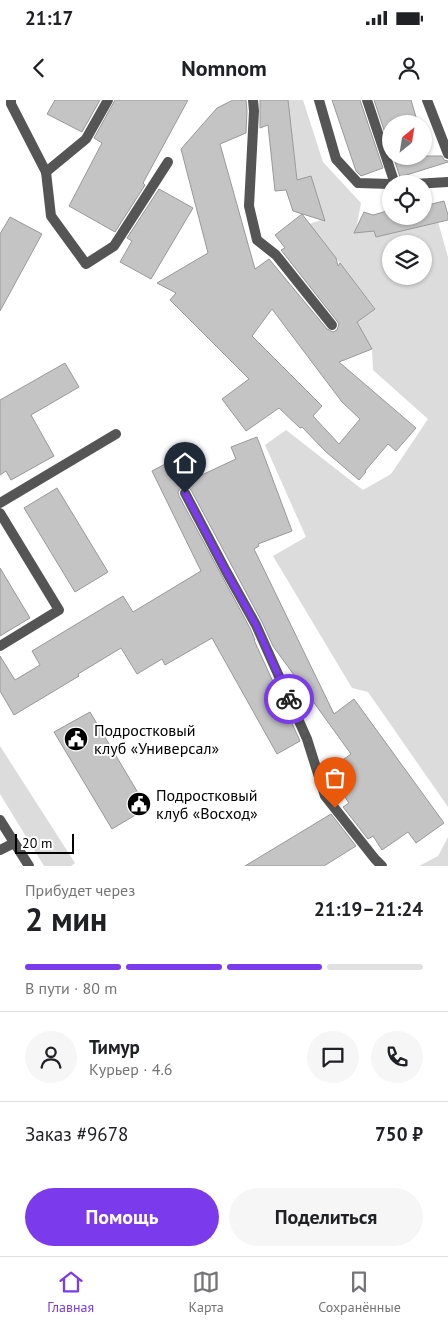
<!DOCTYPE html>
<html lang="ru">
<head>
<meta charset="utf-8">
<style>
	body { margin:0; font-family:"PT Sans",sans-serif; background:#f6f6f6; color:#202124; height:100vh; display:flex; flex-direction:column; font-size:19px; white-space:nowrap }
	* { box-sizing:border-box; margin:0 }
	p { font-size:16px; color:#757577 }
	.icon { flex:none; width:28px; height:28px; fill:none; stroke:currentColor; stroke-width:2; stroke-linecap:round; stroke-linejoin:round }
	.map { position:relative; height:766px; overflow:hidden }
	.sheet { display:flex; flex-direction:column; background:#fff; flex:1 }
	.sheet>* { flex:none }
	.needle { width:32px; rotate:30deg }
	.tools { position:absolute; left:382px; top:15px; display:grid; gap:10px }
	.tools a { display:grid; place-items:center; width:50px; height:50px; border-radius:50%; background:#fff; box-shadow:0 1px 4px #0004; font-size:25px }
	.scale { position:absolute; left:15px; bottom:12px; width:59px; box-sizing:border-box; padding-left:5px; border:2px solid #000; border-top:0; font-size:14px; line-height:18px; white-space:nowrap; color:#000; -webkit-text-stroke:4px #fff; paint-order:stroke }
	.pin { position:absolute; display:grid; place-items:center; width:42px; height:42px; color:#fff; margin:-51px -21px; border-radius:50% 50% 50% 0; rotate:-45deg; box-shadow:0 0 5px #0007 }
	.pin .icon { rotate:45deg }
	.courier { position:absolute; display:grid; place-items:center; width:50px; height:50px; margin:-25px; border:4px solid #7c3aed; border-radius:50%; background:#fff; color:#222; box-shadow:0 1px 6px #0007 }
	.head em { font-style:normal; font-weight:600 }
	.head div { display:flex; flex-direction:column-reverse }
	.head { display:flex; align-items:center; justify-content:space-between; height:85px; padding:0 25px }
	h1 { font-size:32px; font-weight:600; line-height:38px }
	.bar { display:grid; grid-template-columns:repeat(4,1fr); gap:8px 5px; align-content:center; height:60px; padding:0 25px }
	.bar i { height:6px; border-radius:4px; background:#e0e0e0 }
	.bar .on { background:#7c3aed }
	.bar p { grid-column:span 4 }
	.line { display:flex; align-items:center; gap:12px; padding:0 25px; border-top:1px solid #e0e0e0 }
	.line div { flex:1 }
	.round { display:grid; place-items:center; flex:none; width:52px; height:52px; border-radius:26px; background:#f6f6f6 }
	.cta { display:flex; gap:10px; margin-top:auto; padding:10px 25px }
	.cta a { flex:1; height:58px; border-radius:30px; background:#7c3aed; color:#fff; font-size:20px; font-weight:600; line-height:58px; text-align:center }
	.cta a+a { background:#f6f6f6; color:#202124 }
	.status { display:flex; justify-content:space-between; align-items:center; height:35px; padding:0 25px; background:#fff; direction:ltr }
	.status svg { height:14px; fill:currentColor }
	header { display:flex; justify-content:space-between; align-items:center; height:65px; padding:0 25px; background:#fff; font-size:22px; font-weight:600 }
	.tab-bar { display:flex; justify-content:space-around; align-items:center; height:70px; border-top:1px solid #e0e0e0; background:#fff; font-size:14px; color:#757577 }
	.tab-bar a { display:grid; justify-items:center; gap:2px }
	.tab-bar .on { color:#7c3aed }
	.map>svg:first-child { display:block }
	.green { fill:#dcdcdc; fill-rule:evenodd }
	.building { fill:#c4c4c4; stroke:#999; fill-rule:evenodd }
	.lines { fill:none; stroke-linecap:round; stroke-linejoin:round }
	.service { stroke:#555; stroke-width:10 }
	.minor { stroke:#555; stroke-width:10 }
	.done { stroke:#595959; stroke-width:5; stroke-dasharray:0 9 }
	.route { stroke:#7c3aed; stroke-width:6 }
	.labels { text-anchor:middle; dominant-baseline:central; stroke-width:4; stroke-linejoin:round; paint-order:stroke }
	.poi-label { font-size:16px; fill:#000; stroke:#fff; text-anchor:start }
</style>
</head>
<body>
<div class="status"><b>21:17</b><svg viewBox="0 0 49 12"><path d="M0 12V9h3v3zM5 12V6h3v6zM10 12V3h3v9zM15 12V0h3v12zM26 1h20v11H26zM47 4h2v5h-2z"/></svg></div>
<header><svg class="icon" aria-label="back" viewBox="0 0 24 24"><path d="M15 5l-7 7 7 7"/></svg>Nomnom<svg class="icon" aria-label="person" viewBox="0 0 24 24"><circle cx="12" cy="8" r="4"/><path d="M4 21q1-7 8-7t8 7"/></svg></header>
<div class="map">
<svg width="448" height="766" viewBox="0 0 448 766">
	<rect width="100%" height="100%" fill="#fff"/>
	<g class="green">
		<path d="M288,0h15l20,62 38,41 -5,27 6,2 12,-1 2,6 62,-15 10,35v550l-80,-115 -16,-4 -79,-132 33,-19 -41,-92 21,-15 77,60 28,-16 37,-55 -55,-49 -1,-21 -15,-27 18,-14 -66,-84 15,-5 -27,-39zM391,144h33v32h-33z"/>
		<polygon points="0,646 75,763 71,766 44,766 0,694"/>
		<polygon points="448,737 448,766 419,766 438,756"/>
	</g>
	<g class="building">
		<polygon points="55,0 100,0 82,32 47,14"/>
		<polygon points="115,0 188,0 143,83 145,85 115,132 69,106 102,43 94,38"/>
		<path d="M233,0h13l1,11 -1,22 -26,11 35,125 14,-10 58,70 6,3 4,-2 2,-6 -2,-3 -56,-71 4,-2 -10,-13 27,-21 34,44 2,8 2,-3 35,46 -18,13 15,27 -33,13 77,66 -20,23 -8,-7 -23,27 1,1 -7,8 -34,-29 -23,-24 -2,1 -21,-20 -33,23 -24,-32 27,-20 -79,-79 6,-7 -19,-10 51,-30 -27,-104 36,-41zM272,209l70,93 18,17 -21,25 -26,-28 9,-10 -70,-70z"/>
		<polygon points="260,0 288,0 297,80 311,76 325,121 293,111 286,90 275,91 268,25 260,28"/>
		<polygon points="332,0 360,0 383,68 361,76 356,71"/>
		<polygon points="374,0 411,0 418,24 391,24 391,51"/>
		<polygon points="393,56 442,56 444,60 448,61 448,62 400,77"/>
		<polygon points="159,89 193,108 151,179 120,162 132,141 127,138"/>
		<polygon points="444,101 448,115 448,120 376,137 374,131 354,133 364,112 373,115 387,111 387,114 391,113 391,116 424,116 424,106"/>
		<polygon points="10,117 42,134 0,211 0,134"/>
		<polygon points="65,263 79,287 31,315 54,356 11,380 6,371 0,375 0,300"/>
		<polygon points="257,337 292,431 258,444 259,446 254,449 334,614 354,599 444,723 416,743 408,732 382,750 373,736 368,739 343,707 349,703 327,671 351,654 273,546 262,522 191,390 188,387 185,386 180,389 178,392 179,396 250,528 255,540 254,540 300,641 277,654 212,538 165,565 162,559 137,574 121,548 78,574 79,576 14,615 0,591 0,556 15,580 40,565 32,551 123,496 133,512 201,471 152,371 167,363 178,386 236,359 231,347"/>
		<polygon points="57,388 108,472 75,492 24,408"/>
		<polygon points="0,468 30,518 0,536"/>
		<polygon points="90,612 147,708 112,729 54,632"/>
		<polygon points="331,714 356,746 324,766 245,766"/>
	</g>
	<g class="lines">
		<g class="service">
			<polyline points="11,0 11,4 46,72 51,116 86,164 114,146 168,62"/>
			<polyline points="253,0 254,11 249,106 257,140 276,155 332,225"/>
			<polyline points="319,0 336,59 358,83 391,84"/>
			<polyline points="367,0 395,84"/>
			<polyline points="427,0 448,54"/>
			<polyline points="46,72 86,39 108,0"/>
			<polyline points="414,84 448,82"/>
			<polyline points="0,403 116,334"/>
			<polyline points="0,413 59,510 0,546"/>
			<polyline points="0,750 14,743"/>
		</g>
		<g class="minor">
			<polyline points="185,393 226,471 256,525 307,639 325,696 375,759 382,766"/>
			<polyline points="0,720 29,766"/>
		</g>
	</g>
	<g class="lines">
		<polyline class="done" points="289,599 307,639 325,696 335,708"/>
		<polyline class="route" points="185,393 226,471 256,525 289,599"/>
	</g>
	<defs>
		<g id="civic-disc" transform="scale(1.25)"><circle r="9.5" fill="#000" stroke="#fff"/><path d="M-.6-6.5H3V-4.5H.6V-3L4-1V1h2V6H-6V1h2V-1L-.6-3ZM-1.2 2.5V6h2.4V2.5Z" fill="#fff"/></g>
	</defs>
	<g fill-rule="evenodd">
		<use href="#civic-disc" x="76" y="639"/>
		<use href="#civic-disc" x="139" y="704"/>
	</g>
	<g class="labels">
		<g class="poi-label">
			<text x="94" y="630">Подростковый<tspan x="94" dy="18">клуб «Универсал»</tspan></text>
			<text x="156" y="695">Подростковый<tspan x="156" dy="18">клуб «Восход»</tspan></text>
		</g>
	</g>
</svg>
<div class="tools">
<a><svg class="needle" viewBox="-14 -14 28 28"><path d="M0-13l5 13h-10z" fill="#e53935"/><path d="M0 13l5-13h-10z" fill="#757577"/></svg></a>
<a><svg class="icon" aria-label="locate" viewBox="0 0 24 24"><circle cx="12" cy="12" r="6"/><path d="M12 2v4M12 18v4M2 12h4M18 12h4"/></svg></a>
<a><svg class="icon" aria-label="layers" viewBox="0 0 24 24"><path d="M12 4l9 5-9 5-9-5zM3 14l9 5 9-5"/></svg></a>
</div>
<div class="scale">20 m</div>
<div class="pin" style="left:335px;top:708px;background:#ea580c"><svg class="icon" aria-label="bag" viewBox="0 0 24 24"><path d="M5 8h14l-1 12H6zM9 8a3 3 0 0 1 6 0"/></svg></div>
<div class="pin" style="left:185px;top:393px;background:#1f2937"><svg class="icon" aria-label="home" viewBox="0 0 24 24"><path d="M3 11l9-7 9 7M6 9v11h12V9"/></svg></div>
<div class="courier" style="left:289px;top:599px"><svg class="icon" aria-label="bike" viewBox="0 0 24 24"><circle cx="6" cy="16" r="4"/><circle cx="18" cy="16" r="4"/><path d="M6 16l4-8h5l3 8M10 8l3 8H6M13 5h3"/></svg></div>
</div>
<section class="sheet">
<div class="head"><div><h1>2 мин</h1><p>Прибудет через</p></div><em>21:19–21:24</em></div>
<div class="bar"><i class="on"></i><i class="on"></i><i class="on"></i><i></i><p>В пути · 80 m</p></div>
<div class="line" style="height:90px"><a class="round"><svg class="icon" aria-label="person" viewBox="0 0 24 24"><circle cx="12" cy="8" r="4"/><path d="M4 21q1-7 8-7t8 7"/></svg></a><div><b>Тимур</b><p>Курьер · 4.6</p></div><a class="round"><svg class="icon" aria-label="chat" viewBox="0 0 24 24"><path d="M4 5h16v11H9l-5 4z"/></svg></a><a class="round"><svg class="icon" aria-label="phone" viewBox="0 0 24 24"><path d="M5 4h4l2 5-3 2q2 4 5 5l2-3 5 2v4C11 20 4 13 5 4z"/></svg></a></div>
<div class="line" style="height:65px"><div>Заказ #9678</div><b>750 ₽</b></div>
<div class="cta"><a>Помощь</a><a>Поделиться</a></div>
</section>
<nav class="tab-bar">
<a class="on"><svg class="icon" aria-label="home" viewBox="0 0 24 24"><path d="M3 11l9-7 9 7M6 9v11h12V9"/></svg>Главная</a>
<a><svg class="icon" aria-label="map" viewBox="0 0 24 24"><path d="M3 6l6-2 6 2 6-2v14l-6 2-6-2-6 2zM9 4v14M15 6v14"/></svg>Карта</a>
<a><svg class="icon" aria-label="saved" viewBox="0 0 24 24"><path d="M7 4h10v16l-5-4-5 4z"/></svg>Сохранённые</a>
</nav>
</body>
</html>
